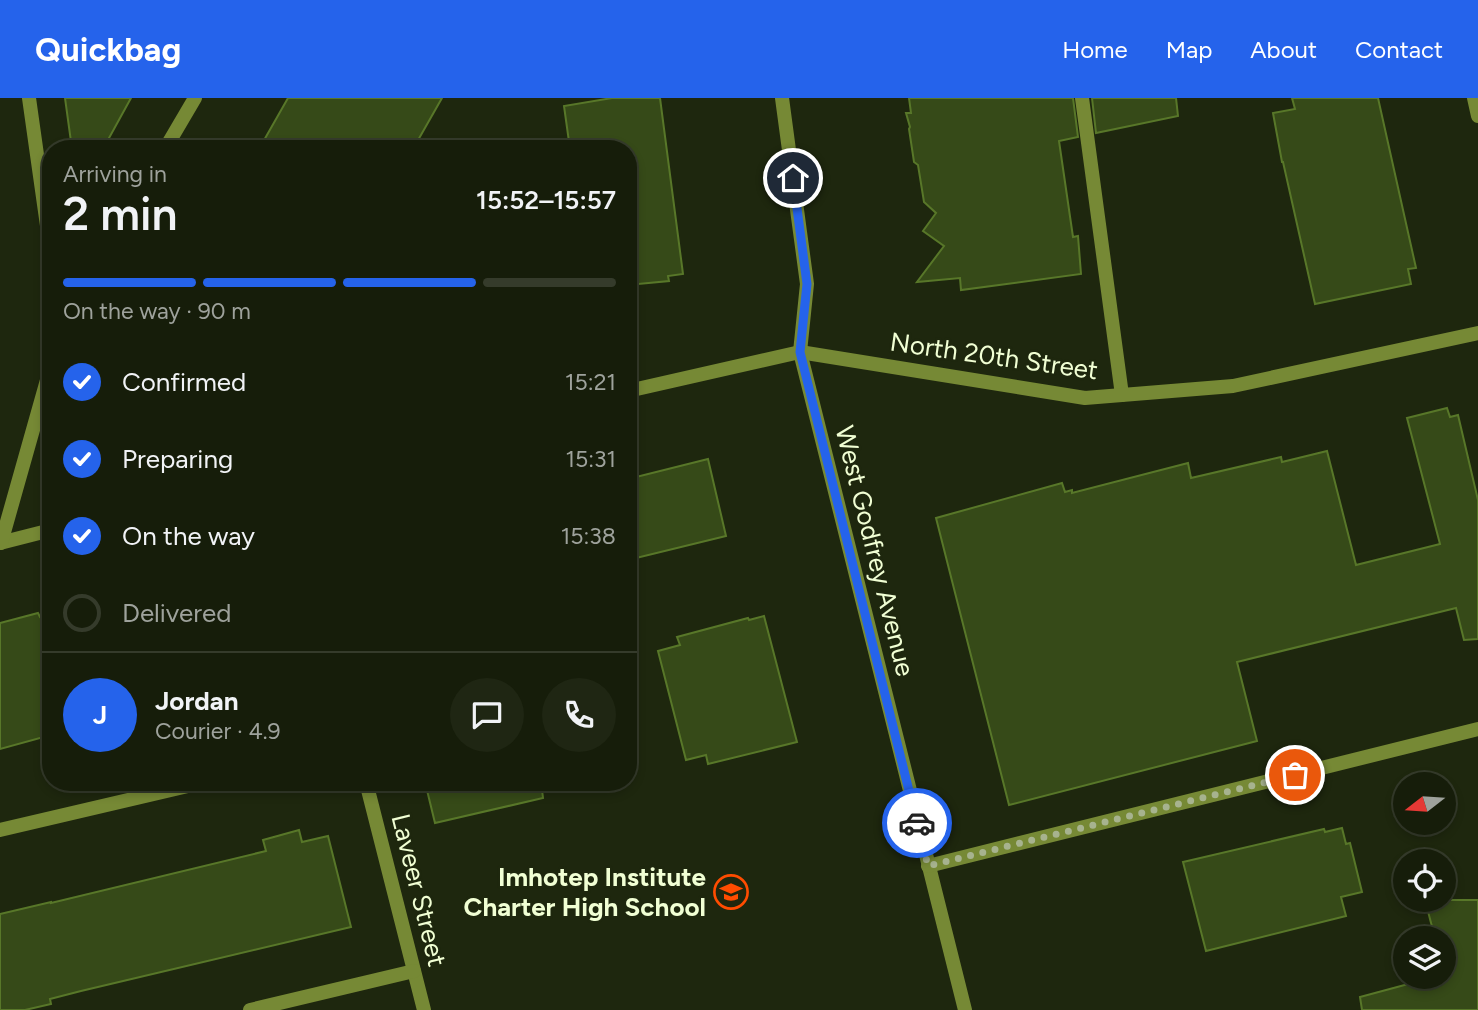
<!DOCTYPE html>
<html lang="en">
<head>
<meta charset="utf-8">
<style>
	body { margin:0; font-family:Figtree,sans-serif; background:#1f2613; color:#f1f3f6; height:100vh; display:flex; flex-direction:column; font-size:26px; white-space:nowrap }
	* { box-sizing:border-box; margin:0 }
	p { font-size:23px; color:#9ea29c }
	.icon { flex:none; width:38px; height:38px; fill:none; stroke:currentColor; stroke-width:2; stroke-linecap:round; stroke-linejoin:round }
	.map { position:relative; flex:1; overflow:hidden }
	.sheet { position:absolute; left:42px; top:42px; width:595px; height:651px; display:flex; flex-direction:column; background:#161d0a; border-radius:28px; box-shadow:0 4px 10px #0003,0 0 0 2px #353b2b }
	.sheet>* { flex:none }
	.needle { width:46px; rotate:253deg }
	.controls { position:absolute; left:1393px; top:674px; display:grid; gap:14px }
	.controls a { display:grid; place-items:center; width:63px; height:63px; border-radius:50%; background:#161d0a; box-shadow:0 4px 10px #0003,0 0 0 2px #353b2b; font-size:35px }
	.pin { position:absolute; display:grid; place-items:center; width:60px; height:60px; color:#fff; margin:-30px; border:4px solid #fff; border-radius:50%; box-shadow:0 2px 7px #0007 }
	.courier { position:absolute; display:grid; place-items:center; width:70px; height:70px; margin:-35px; border:5px solid #2563eb; border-radius:50%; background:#fff; color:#222; box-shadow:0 2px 9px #0007 }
	.summary em { font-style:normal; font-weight:600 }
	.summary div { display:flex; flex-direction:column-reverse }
	.summary { display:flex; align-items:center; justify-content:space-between; height:119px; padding:0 21px }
	h1 { font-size:46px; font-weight:600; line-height:52px }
	.bar { display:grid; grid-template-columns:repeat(4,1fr); gap:10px 7px; align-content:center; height:84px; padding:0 21px }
	.bar i { height:9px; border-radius:5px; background:#353b2b }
	.bar .current { background:#2563eb }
	.bar p { grid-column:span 4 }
	.line { display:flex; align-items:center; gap:18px; padding:0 21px; border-top:2px solid #353b2b }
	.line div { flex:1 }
	.round { display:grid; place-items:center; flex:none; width:74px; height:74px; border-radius:37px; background:#1f2613 }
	ol { padding:0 21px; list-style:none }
	li { display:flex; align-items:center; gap:21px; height:77px }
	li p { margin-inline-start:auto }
	li .icon { padding:7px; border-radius:50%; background:#2563eb; color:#fff; stroke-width:4 }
	li:last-child { color:#9ea29c }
	li i { width:38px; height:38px; border:4px solid #353b2b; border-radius:50% }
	header { display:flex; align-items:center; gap:42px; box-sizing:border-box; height:98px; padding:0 35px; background:#2563eb; color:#fff }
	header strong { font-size:33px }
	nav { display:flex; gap:38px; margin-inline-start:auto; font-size:24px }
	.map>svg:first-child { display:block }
	.building { fill:#364a18; stroke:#587729; stroke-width:2 }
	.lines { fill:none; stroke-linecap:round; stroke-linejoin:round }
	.service { stroke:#768935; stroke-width:14 }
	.minor { stroke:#768935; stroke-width:14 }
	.tertiary { stroke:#768935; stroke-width:14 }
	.done { stroke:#a7b38f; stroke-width:7; stroke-dasharray:0 12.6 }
	.route { stroke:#2563eb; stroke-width:9 }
	.labels { text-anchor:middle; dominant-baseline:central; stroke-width:5; stroke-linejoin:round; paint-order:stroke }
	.street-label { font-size:26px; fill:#f1ffd4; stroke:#1e270e }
	.poi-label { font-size:26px; font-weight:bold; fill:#f1ffd4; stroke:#1e270e; text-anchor:end }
</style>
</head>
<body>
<header>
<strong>Quickbag</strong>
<nav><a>Home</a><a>Map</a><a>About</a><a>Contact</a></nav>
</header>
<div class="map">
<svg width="1478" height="912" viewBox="0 0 1478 912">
	<rect width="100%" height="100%" fill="#1e270e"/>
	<g class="building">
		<polygon points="65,0 131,0 103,51 72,51"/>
		<polygon points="288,0 442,0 413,51 259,51"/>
		<polygon points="612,0 660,0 683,176 668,178 669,183 628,187 628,51 570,51 564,8"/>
		<polygon points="909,0 1073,0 1078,39 1059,43 1073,139 1078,138 1081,176 961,192 960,180 917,184 944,148 923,133 936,115 924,104 918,67 914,64 909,31 910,29 906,15 911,15"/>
		<polygon points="1092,0 1176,0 1178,18 1096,35"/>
		<polygon points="1292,0 1378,0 1416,170 1408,171 1411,186 1315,206 1283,64 1282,64 1273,15 1295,11"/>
		<polygon points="1447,310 1450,319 1458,317 1478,402 1478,541 1464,542 1456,510 1237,564 1257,643 1009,707 936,420 1062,385 1065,394 1072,392 1072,395 1188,365 1191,380 1281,359 1282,364 1327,353 1356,467 1440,446 1407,320"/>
		<polygon points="708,361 726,438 628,462 628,381"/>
		<polygon points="38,515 40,519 51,516 51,637 0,651 0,525"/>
		<polygon points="764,518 797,644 708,666 706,657 686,662 658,553 680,547 677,539 748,520 749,522"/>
		<polygon points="425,684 541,684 543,700 435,725"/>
		<polygon points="1342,730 1346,746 1350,745 1362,794 1341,799 1346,818 1206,853 1183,764 1324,731 1325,734"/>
		<polygon points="299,732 302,744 328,738 351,829 81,893 50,901 51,906 25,912 0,912 0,816 51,804 51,805 266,753 263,742"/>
		<polygon points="1425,802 1478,802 1478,912 1362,912 1360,899 1438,878 1444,878 1445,877 1444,840 1435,840"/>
	</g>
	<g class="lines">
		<g class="service">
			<polyline points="1082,0 1122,297"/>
			<polyline points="0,732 205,684"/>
		</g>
		<g class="minor">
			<polyline points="29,0 51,156"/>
			<polyline points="782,0 807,186 800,254 965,912"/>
			<polyline points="1474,0 1478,18"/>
			<polyline points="366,684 424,912"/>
			<polyline points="928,768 1478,631"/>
			<polyline points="250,912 414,873"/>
		</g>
		<g class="tertiary">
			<polyline points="165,51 195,0"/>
			<polyline points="628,293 800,254 1085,300 1233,288 1478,235"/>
			<polyline points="0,445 51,432"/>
			<polyline points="1,445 51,268"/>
		</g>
	</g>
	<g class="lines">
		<polyline class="done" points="917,725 928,768 1295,677"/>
		<polyline class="route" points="793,80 807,186 800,254 917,725"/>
	</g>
	<defs>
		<g id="school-ring" transform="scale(1.75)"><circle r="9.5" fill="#1e270e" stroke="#ff4c00" stroke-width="1.5"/><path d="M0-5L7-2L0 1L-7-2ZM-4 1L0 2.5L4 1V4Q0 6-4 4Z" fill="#ff4c00"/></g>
	</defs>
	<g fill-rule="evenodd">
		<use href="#school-ring" x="731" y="794"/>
	</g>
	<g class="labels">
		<g class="street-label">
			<text transform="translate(994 258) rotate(8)">North 20th Street</text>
			<text transform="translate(875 453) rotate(76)">West Godfrey Avenue</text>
			<text transform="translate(419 792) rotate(76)">Laveer Street</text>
		</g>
		<g class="poi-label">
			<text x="706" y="779">Imhotep Institute<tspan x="706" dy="30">Charter High School</tspan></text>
		</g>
	</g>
</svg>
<div class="controls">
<a><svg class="needle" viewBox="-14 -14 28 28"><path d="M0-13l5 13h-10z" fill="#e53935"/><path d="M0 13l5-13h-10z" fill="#9ea29c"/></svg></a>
<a><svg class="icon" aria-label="locate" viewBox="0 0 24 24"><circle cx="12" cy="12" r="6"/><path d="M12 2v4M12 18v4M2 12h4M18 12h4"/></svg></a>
<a><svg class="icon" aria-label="layers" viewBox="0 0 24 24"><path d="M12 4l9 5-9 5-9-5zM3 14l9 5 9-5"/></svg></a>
</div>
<div class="pin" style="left:1295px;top:677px;background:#ea580c"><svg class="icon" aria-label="bag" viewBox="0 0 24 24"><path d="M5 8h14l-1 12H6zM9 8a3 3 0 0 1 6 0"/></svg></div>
<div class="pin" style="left:793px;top:80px;background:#1f2937"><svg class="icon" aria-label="home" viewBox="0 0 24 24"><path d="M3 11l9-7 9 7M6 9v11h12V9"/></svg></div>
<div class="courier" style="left:917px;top:725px"><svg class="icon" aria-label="car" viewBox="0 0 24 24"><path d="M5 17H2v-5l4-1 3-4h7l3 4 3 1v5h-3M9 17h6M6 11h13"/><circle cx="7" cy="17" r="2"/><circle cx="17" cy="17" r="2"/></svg></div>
<section class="sheet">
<div class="summary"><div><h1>2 min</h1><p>Arriving in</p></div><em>15:52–15:57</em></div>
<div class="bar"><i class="current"></i><i class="current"></i><i class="current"></i><i></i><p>On the way · 90 m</p></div>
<ol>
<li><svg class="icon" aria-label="check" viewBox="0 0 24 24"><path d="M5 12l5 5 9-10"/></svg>Confirmed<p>15:21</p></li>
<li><svg class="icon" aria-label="check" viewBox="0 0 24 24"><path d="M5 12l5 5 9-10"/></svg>Preparing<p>15:31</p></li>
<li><svg class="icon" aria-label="check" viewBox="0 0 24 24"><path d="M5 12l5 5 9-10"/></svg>On the way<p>15:38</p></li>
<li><i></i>Delivered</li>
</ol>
<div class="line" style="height:126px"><b class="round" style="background:#2563eb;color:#fff">J</b><div><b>Jordan</b><p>Courier · 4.9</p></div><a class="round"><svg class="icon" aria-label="chat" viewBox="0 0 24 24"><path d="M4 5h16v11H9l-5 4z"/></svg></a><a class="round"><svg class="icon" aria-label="phone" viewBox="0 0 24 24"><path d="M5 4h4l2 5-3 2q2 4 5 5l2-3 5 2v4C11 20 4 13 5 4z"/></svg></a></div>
</section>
</div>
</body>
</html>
